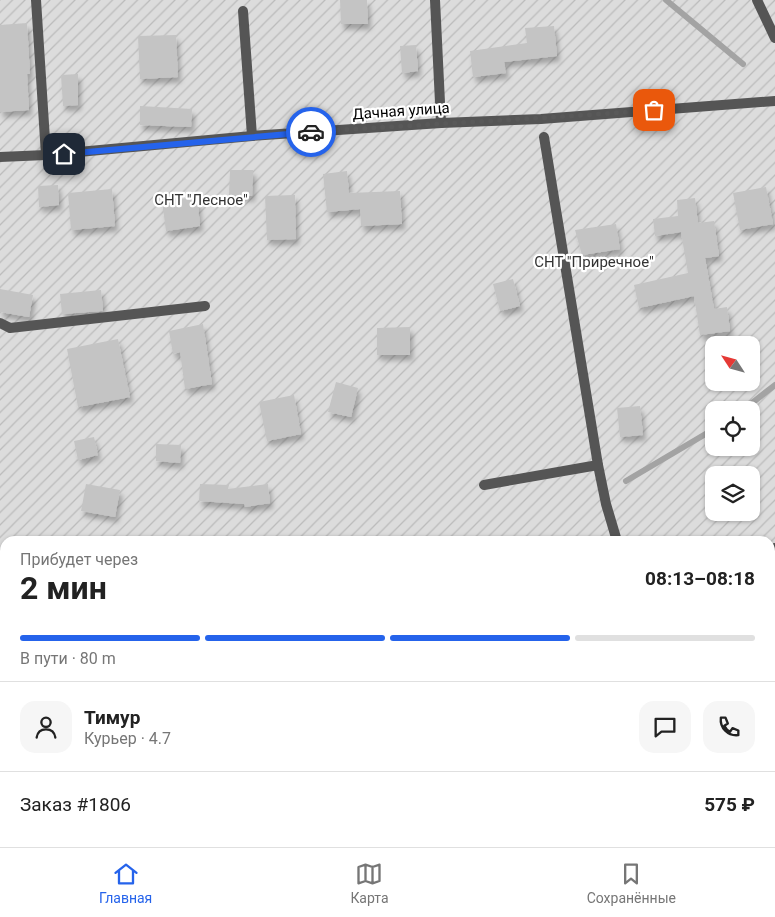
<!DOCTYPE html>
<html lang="ru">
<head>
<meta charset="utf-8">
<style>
	body { margin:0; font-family:Roboto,sans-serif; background:#f6f6f6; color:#222; height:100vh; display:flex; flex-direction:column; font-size:19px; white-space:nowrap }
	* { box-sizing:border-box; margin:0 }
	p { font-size:16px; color:#767676 }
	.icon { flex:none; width:28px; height:28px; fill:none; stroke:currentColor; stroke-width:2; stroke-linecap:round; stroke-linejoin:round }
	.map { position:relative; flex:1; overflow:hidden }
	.sheet { position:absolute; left:0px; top:536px; width:775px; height:311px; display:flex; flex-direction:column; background:#fff; border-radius:15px 15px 0 0; box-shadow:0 1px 4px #0004 }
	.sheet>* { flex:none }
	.needle { width:32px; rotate:306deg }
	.tools { position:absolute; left:705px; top:336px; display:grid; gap:10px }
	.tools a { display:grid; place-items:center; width:55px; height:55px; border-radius:10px; background:#fff; box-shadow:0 1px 4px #0004; font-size:25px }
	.pin { position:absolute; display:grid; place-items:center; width:42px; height:42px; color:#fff; margin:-21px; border-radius:10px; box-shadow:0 2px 8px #0006 }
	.courier { position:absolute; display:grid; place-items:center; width:50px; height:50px; margin:-25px; border:4px solid #2563eb; border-radius:50%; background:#fff; color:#222; box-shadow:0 1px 6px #0007 }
	.head em { font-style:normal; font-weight:700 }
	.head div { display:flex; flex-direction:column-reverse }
	.head { display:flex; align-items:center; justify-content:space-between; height:85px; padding:0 20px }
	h1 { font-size:32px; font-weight:700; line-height:38px }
	.bar { display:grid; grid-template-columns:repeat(4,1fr); gap:8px 5px; align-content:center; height:60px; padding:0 20px }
	.bar i { height:6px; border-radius:4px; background:#e0e0e0 }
	.bar .current { background:#2563eb }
	.bar p { grid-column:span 4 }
	.line { display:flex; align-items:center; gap:12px; padding:0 20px; border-top:1px solid #e0e0e0 }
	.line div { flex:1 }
	.round { display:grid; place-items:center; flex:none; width:52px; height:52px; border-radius:15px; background:#f6f6f6 }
	.menu { display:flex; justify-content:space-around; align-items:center; height:70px; border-top:1px solid #e0e0e0; background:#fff; font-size:14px; color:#767676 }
	.menu a { display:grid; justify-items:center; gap:2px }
	.menu .current { color:#2563eb }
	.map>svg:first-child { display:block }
	.forest { fill:url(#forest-crowns) }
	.garden { fill:url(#garden-furrows); fill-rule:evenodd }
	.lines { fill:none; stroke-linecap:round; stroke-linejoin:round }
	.stream { stroke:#a3a3a3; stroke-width:6 }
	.building { fill:#c4c4c4; filter:url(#shadow) }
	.street { stroke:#555; stroke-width:10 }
	.done { stroke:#595959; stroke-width:5; stroke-dasharray:0 9 }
	.route { stroke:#2563eb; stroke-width:6 }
	.labels { text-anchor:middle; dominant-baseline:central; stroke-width:4.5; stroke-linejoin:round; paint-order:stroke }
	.street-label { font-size:15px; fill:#000; stroke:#fff }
	.park-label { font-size:15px; fill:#333; stroke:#fff }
</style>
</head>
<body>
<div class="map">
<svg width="775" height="847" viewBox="0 0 775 847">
	<defs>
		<pattern id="forest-crowns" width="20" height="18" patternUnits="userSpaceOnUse" patternTransform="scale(1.25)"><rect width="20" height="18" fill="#dcdcdc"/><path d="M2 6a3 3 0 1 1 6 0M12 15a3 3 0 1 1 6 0" fill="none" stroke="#bbb"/></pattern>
		<pattern id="garden-furrows" width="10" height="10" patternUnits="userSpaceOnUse" patternTransform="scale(1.25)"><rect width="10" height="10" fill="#dcdcdc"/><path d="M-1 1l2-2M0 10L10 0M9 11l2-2" fill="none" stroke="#bbb"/></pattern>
		<filter id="shadow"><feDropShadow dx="3" dy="5.5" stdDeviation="2.5" flood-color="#0004"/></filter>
	</defs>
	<rect width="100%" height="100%" fill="#fff"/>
	<g class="forest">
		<polygon points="0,652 5,652 5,842 55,843 57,847 0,847"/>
		<polygon points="90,843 90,842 159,843 158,847 90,847"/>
	</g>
	<path class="garden" d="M0,0h775v847h-577v-4l572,-1v-301h-765v111h-5zM714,345h37v37h-37zM714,410h37v38h-37zM714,475h37v37h-37z"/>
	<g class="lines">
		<g class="stream">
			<polyline points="666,0 743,64"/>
			<polyline points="743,410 775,385"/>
			<polyline points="626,481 714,429"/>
		</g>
	</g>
	<g class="building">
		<polygon points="340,0 367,0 368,24 341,24"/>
		<polygon points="27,23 30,74 27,74 29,110 0,112 0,25"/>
		<polygon points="554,26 557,56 504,62 506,73 473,77 470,51 527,43 525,28"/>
		<polygon points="176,35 178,77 140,79 138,36"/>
		<polygon points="416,45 418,71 402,73 400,46"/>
		<polygon points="78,74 78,105 63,106 61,75"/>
		<polygon points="140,106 192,109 191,127 140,125"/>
		<polygon points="230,170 253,170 252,196 229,195"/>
		<polygon points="347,171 349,193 400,191 402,224 361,226 360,209 327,212 323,174"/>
		<polygon points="58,185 59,205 39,207 38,186"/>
		<polygon points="766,187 773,224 740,230 733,193"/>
		<polygon points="112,189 115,226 71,230 68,193"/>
		<polygon points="295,195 296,239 267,240 265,196"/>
		<polygon points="197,197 200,226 166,231 162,201"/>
		<polygon points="695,198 698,223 714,221 719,256 705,258 714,309 727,307 730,331 700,335 694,296 639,308 634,285 688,273 681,232 655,236 653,219 678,216 677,200"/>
		<polygon points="616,224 620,249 582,255 575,230"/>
		<polygon points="513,279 520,306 500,311 493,284"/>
		<polygon points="0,289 33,295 29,317 0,312"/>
		<polygon points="101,290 103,311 62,314 60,294"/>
		<polygon points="203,324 212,384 185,389 180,352 173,354 169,331"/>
		<polygon points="410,327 410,355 377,355 377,328"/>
		<polygon points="118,339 130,397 78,407 67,349"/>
		<polygon points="336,382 358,388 351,417 328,412"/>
		<polygon points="294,395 301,434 267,441 259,402"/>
		<polygon points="640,406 643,435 620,437 617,408"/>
		<polygon points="94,437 98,455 78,460 74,441"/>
		<polygon points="156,444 181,445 180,463 156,461"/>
		<polygon points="86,484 120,490 115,517 81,511"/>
		<polygon points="200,484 229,485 228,489 268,484 270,503 245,507 244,504 199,501"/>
	</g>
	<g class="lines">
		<g class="street">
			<polyline points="36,0 46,155"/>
			<polyline points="435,0 441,123"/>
			<polyline points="757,0 775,38"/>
			<polyline points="243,11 252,136"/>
			<polyline points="544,137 598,465 606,504 617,541"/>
			<polyline points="0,157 46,155 252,136 441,123 541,119 775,101"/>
			<polyline points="0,323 10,328 205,306"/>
			<polyline points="484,485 598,465"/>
			<polyline points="770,550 775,548"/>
			<polyline points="0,652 5,652"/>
			<polyline points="0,819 5,777"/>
			<polyline points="640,847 643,842"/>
		</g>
	</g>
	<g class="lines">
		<path class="done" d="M311,132c114,-8 229,-13 343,-22"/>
		<polyline class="route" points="64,154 311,132"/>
	</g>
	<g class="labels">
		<g class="street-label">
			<text transform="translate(401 111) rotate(-4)">Дачная улица</text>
		</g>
		<g class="park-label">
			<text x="201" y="200">СНТ "Лесное"</text>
			<text x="594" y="262">СНТ "Приречное"</text>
		</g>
	</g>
</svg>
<div class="tools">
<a><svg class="needle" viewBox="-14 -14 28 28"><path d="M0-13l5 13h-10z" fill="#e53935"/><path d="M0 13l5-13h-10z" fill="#767676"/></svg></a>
<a><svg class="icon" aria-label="locate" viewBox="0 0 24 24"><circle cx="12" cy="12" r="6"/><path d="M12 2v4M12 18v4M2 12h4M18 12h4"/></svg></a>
<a><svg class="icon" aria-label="layers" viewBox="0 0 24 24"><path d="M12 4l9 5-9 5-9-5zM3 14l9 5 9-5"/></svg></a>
</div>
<div class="pin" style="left:654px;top:110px;background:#ea580c"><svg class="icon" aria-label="bag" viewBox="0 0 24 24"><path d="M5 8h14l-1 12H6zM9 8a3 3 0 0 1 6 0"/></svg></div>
<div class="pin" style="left:64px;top:154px;background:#1f2937"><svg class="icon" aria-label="home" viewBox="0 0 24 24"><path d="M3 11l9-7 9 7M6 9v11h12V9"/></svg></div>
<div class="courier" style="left:311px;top:132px"><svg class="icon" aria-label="car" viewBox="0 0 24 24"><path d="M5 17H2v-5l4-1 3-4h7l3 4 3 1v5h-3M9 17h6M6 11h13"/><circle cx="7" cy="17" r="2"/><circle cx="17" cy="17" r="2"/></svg></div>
<section class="sheet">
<div class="head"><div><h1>2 мин</h1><p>Прибудет через</p></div><em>08:13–08:18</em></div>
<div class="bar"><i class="current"></i><i class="current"></i><i class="current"></i><i></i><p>В пути · 80 m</p></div>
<div class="line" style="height:90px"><a class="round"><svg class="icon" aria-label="person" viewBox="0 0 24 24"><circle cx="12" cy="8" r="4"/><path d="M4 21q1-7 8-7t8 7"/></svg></a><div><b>Тимур</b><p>Курьер · 4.7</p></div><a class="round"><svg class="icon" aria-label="chat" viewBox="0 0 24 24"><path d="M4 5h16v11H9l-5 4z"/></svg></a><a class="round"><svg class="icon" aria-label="phone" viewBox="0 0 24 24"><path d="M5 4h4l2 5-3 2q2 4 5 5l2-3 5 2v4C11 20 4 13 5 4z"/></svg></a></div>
<div class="line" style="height:65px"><div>Заказ #1806</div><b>575 ₽</b></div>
</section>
</div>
<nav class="menu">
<a class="current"><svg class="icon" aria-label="home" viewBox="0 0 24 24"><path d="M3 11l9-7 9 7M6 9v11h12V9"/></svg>Главная</a>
<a><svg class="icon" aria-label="map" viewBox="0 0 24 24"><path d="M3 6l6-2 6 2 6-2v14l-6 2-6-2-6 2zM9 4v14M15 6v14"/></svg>Карта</a>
<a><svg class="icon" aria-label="saved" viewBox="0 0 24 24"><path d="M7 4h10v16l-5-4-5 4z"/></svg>Сохранённые</a>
</nav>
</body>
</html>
